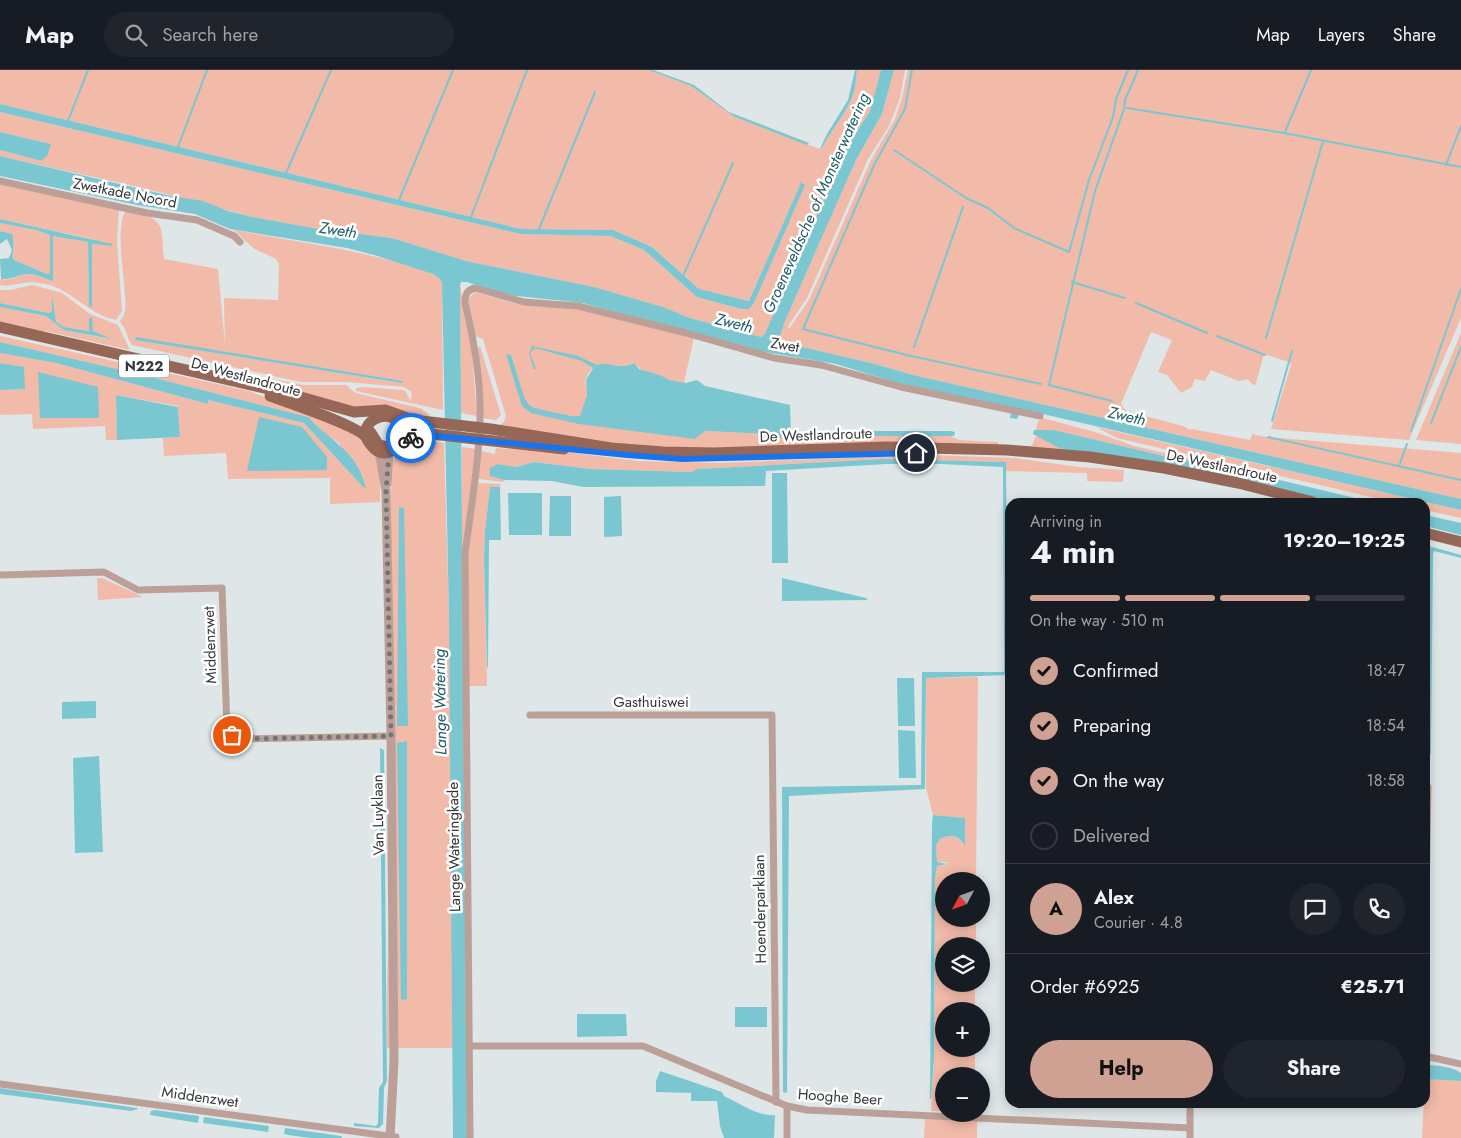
<!DOCTYPE html>
<html lang="en">
<head>
<meta charset="utf-8">
<style>
	body { margin:0; font-family:Jost,sans-serif; background:#20242c; color:#f1f3f6; height:100vh; display:flex; flex-direction:column; font-size:19px; white-space:nowrap }
	* { box-sizing:border-box; margin:0 }
	p { font-size:16px; color:#9ea1a6 }
	.icon { flex:none; width:28px; height:28px; fill:none; stroke:currentColor; stroke-width:2; stroke-linecap:round; stroke-linejoin:round }
	.map { position:relative; flex:1; overflow:hidden }
	.sheet { position:absolute; left:1005px; top:428px; width:425px; height:610px; display:flex; flex-direction:column; background:#171b24; border-radius:15px; box-shadow:0 2px 12px #0003 }
	.sheet>* { flex:none }
	.needle { width:32px; rotate:229deg }
	.buttons { position:absolute; left:935px; top:802px; display:grid; gap:10px }
	.buttons a { display:grid; place-items:center; width:55px; height:55px; border-radius:50%; background:#171b24; box-shadow:0 2px 12px #0003; font-size:25px }
	.pin { position:absolute; display:grid; place-items:center; width:42px; height:42px; color:#fff; margin:-21px; border:2px solid #fff; border-radius:50%; box-shadow:0 1px 5px #0007 }
	.courier { position:absolute; display:grid; place-items:center; width:50px; height:50px; margin:-25px; border:4px solid #1a73e8; border-radius:50%; background:#fff; color:#222; box-shadow:0 1px 6px #0007 }
	.head em { font-style:normal; font-weight:700 }
	.head div { display:flex; flex-direction:column-reverse }
	.head { display:flex; align-items:center; justify-content:space-between; height:85px; padding:0 25px }
	h1 { font-size:32px; font-weight:700; line-height:38px }
	.bar { display:grid; grid-template-columns:repeat(4,1fr); gap:8px 5px; align-content:center; height:60px; padding:0 25px }
	.bar i { height:6px; border-radius:4px; background:#363941 }
	.bar .current { background:#cea193 }
	.bar p { grid-column:span 4 }
	.line { display:flex; align-items:center; gap:12px; padding:0 25px; border-top:1px solid #363941 }
	.line div { flex:1 }
	.round { display:grid; place-items:center; flex:none; width:52px; height:52px; border-radius:26px; background:#20242c }
	ol { padding:0 25px; list-style:none }
	li { display:flex; align-items:center; gap:15px; height:55px }
	li p { margin-inline-start:auto }
	li .icon { padding:5px; border-radius:50%; background:#cea193; color:#111; stroke-width:4 }
	li:last-child { color:#9ea1a6 }
	li i { width:28px; height:28px; border:2px solid #363941; border-radius:50% }
	.primary-button { display:flex; gap:10px; margin-top:auto; padding:10px 25px }
	.primary-button a { flex:1; height:58px; border-radius:30px; background:#cea193; color:#111; font-size:20px; font-weight:700; line-height:58px; text-align:center }
	.primary-button a+a { background:#20242c; color:#f1f3f6 }
	header { display:flex; align-items:center; gap:30px; box-sizing:border-box; height:70px; padding:0 25px; background:#171b24; border-bottom:1px solid #363941 }
	header strong { font-size:24px }
	nav { display:flex; gap:28px; margin-inline-start:auto; font-size:18px }
	.search { width:350px; height:45px; background:#20242c; display:flex; align-items:center; gap:12px; box-sizing:border-box; padding:0 18px; border-radius:28px; color:#9ea1a6; font-size:19px }
	.map>svg:first-child { display:block }
	.green { fill:#f1baa9; fill-rule:evenodd }
	.water { fill:#7ac7d1 }
	.lines { fill:none; stroke-linecap:round; stroke-linejoin:round }
	.stream { stroke:#7ac7d1; stroke-width:2 }
	.minor { stroke:#bca098; stroke-width:7 }
	.tertiary { stroke:#bca098; stroke-width:9 }
	.primary { stroke:#966657; stroke-width:11 }
	.done { stroke:#707576; stroke-width:5; stroke-dasharray:0 9 }
	.route { stroke:#1a73e8; stroke-width:6 }
	.labels { text-anchor:middle; dominant-baseline:central; stroke-width:5; stroke-linejoin:round; paint-order:stroke }
	.shield { fill:#fff; stroke:#727474; stroke-width:1 }
	.shield-label { font-size:14px; font-weight:bold; fill:#353839 }
	.street-label { font-size:15px; fill:#353839; stroke:#fff }
	.water-label { font-size:16px; font-style:italic; fill:#205f67; stroke:#fff }
</style>
</head>
<body>
<header>
<strong>Map</strong>
<div class="search"><svg class="icon" aria-label="search" viewBox="0 0 24 24"><circle cx="10" cy="10" r="6"/><path d="M15 15l6 6"/></svg>Search here</div>
<nav><a>Map</a><a>Layers</a><a>Share</a></nav>
</header>
<div class="map">
<svg width="1461" height="1068" viewBox="0 0 1461 1068">
	<rect width="100%" height="100%" fill="#dee6e8"/>
	<g class="green">
		<path d="M0,0h649l42,16 44,31 85,32 2,-1c8,-16 19,-28 27,-44 6,-10 7,-23 8,-34h24l-11,41 -23,36 -82,188 -4,2 -71,-19 -27,-11 -69,-20 -128,-26 -74,-23 -79,-10 -60,-11 -110,-29 -143,-32v-6l41,11 10,-17 -51,-12v-20l521,122 90,2 33,14 53,47 44,12h8l5,-6 50,-120h-3l-1,2 -51,116 -50,-12 -47,-42 -39,-17 -92,-1 -521,-125z"/>
		<polygon points="894,0 905,0 900,28 889,56 868,89 807,228 788,256 789,259 809,230 871,90 895,49 902,28 908,0 1461,0 1461,248 1409,370 1271,359 1291,295 1289,292 1264,284 1255,316 1247,309 1239,311 1211,300 1205,311 1195,309 1192,317 1181,323 1167,305 1158,302 1172,270 1151,262 1121,334 1126,341 1183,356 1190,360 1192,359 1250,370 1252,364 1266,367 1461,383 1461,429 913,305 875,294 781,272 780,266 785,251 856,90 882,44"/>
		<path d="M0,112l119,28 -2,31 5,70 -6,9c-26,-5 -41,-27 -66,-35 -8,-2 -18,-4 -27,-2 -8,1 -14,4 -23,2v-6c14,2 16,-4 28,-5 8,0 18,4 25,7v-45l35,6 1,64 3,1v-63l19,2 -23,-8 -88,-19z"/>
		<path d="M126,141c39,8 35,10 38,48l54,10 7,76 -1,-47 54,2 1,-36 -3,-5 -23,-11 -19,-18c67,13 135,20 199,44l6,4 3,5 1,127 -87,-19 -1,-2 6,-2 42,3 3,2 4,8 2,-4 -1,-5 -7,-4 -58,-5h-45l-169,-37c-6,-8 -5,-16 -12,-23 1,-3 4,-7 5,-10 3,-22 -12,-84 1,-101zM136,268l266,43v2l-266,-43z"/>
		<path d="M0,153l36,7 14,5v38l-3,1 -33,-14 -2,-4c3,-7 0,-14 1,-22l-13,-3z"/>
		<polygon points="33,215 62,223 90,244 118,255 130,280 45,261 42,263 0,254 0,237 46,246 64,260 108,269 92,261 89,249 90,261 64,257 56,252 52,224 52,241 49,243 0,233 0,220 10,220"/>
		<polygon points="460,215 471,270 477,346 461,343"/>
		<path d="M475,222l38,11 61,5 120,29 -10,46 -17,-3 -7,-5 -15,-3 -12,-9c-16,10 -38,-11 -47,16 -2,5 1,7 1,11 0,5 -1,11 -3,16l-2,-1 123,26 65,3 13,5 18,2 60,-5h89l9,4 39,2v3l34,1 4,-10 239,51 59,15h-11l-55,-14 -207,-36 -383,-3 -71,-5 -109,-18 6,-4 2,-6 -23,-77 -8,-3 -7,-31 1,-7z"/>
		<polygon points="1461,263 1461,374 1416,370"/>
		<polygon points="0,266 249,321 355,362 376,388 380,411 380,432 330,434 330,408 228,409 226,383 164,386 163,368 180,367 178,336 116,325 117,370 106,370 105,356 33,359 32,344 0,345 0,320 25,319 23,297 0,293 0,283 56,293 208,334 208,330 304,353 363,417 339,373 322,362 308,347 147,306 0,272"/>
		<polygon points="480,276 501,345 496,350 482,348 478,278"/>
		<polygon points="267,308 303,315 346,315 355,323 420,338 429,344 429,347 365,340 272,313"/>
		<polygon points="1043,348 1098,363 1134,376 1195,390 1185,391 1054,360 1036,360 1038,351"/>
		<polygon points="1096,357 1461,440 1461,448 1425,440 1425,432 1393,432 1117,368"/>
		<path d="M422,370l22,3 5,174 4,431h-66c-1,-101 6,-202 7,-303 1,-94 -6,-187 -2,-281 3,-12 18,-21 30,-24z"/>
		<polygon points="462,377 476,379 473,410 462,476"/>
		<path d="M496,378c16,2 30,0 45,1l97,12 42,1 39,1 210,-8 86,3 64,9 45,3 -1,12 -36,-1v-8l-81,-2 -1,-9 -122,-3 -186,10 -6,3 -100,-3 -57,-7 -18,5 -18,-3 -8,12 14,4 -1,2 -24,-3 -1,-2 3,-26 14,3z"/>
		<polygon points="477,413 501,414 500,417 490,417 485,461 484,489 487,616 469,616 467,482"/>
		<polygon points="97,508 102,508 143,527 98,530"/>
		<path d="M978,607l-2,204h-32v38h32v27h-32v38h31v27h-31v38h31v27h-31v35h-13l3,-52 1,-180 2,-13 11,-1 -1,-3h-10l-1,-17 4,-6c10,-5 17,-4 24,6l1,-27 -32,-3 -7,-27v-110z"/>
		<polygon points="1425,1009 1461,1011 1461,1068 1422,1068"/>
		<polygon points="925,1048 977,1051 977,1068 924,1068"/>
	</g>
	<g class="water">
		<polygon points="649,0 653,0 694,15 729,42 809,73 807,75 735,47 691,16"/>
		<path d="M855,0h2c-1,11 -2,24 -8,34 -8,16 -19,28 -27,44l-2,1 7,-15 21,-34z"/>
		<polygon points="881,0 894,0 882,44 856,90 785,251 780,266 781,272 875,294 913,305 1461,429 1461,440 1021,339 1017,349 1010,348 1012,338 897,313 836,294 753,280 583,233 507,225 467,212 461,212 460,215 467,1068 453,1068 449,547 442,213 439,208 433,204 374,185 347,178 230,159 195,144 137,135 0,106 0,86 171,126 203,131 228,141 253,147 313,158 392,168 466,191 594,217 663,237 690,248 761,267 765,264 847,77 870,41"/>
		<polygon points="0,34 521,159 613,160 652,177 699,219 749,231 800,115 801,112 805,115 754,233 749,239 741,239 697,227 644,180 611,166 521,164 0,42"/>
		<polygon points="0,62 51,74 47,86 41,91 0,80"/>
		<path d="M0,149l112,25v2l-20,-2v63l-3,-1 -1,-64 -35,-6v45c-7,-2 -16,-7 -24,-7 -11,0 -16,6 -28,5l-1,-20 9,-1 3,-8 -5,-11 -7,5v-13l13,3c-1,8 2,15 -1,22l2,4 33,14 3,-1v-38l-14,-5 -36,-7z"/>
		<polygon points="52,224 56,252 64,257 89,261 89,248 92,248 93,261 111,269 64,260 46,246 0,237 0,233 49,243 52,241"/>
		<polygon points="136,267 403,311 402,313 135,270"/>
		<path d="M0,272l147,34 161,41c25,27 47,31 58,71l-3,-1 -59,-64 -96,-23v4l-152,-41 -56,-10z"/>
		<path d="M532,276l46,10 19,9c12,-5 21,6 37,-2l5,6 21,6 9,5 17,3 11,-3 8,6 85,19 1,29 2,1 80,-4h77l5,1 -1,4h-93l-60,5 -18,-2 -13,-5 -65,-3 -10,8 -116,-15 -48,-11 -9,-7 -16,-52 5,1 13,42 5,8 5,3 37,8h9l7,-21 -1,-15 7,-12 -11,-7 -47,-13 -5,5 6,16h-2l-5,-15z"/>
		<polygon points="0,293 24,297 25,319 0,320"/>
		<polygon points="38,302 98,317 99,348 40,348"/>
		<polygon points="116,325 178,337 180,367 117,370"/>
		<polygon points="259,347 302,357 327,387 327,400 247,401"/>
		<polygon points="1034,360 1054,360 1185,391 1195,390 1372,432 1334,432 1275,417 1061,379 1033,364"/>
		<polygon points="883,389 1006,392 1008,605 926,608 925,719 789,726 787,1023 783,1022 782,717 921,715 922,602 1004,602 1003,397 941,394 886,394 766,401 765,416 583,417 552,411 504,410 490,406 490,398 498,394 516,397 534,392 591,399 691,402 697,399"/>
		<polygon points="772,403 787,403 788,493 772,493"/>
		<polygon points="490,417 500,417 501,470 489,470 488,597 487,598 484,489 485,461"/>
		<polygon points="508,423 542,423 542,465 509,465"/>
		<polygon points="550,426 571,426 571,466 549,466"/>
		<polygon points="621,426 622,466 604,467 604,427"/>
		<polygon points="399,437 404,438 408,656 397,656"/>
		<polygon points="1425,445 1461,453 1461,465 1425,456"/>
		<polygon points="1425,475 1461,485 1461,488 1434,481 1433,483 1431,684 1428,685 1430,483 1429,480 1425,478"/>
		<polygon points="782,508 866,528 868,530 782,531"/>
		<polygon points="897,608 914,608 915,656 898,656"/>
		<polygon points="96,631 96,648 62,649 62,632"/>
		<polygon points="898,660 915,661 916,708 899,708"/>
		<polygon points="407,671 407,929 401,930 397,673"/>
		<polygon points="380,678 384,680 387,1011 384,1018 383,1054 379,1058 354,1056 354,1053 376,1056 378,1053 379,1018 383,1012"/>
		<polygon points="99,686 103,782 75,783 73,688"/>
		<path d="M933,745l32,3v28c-7,-11 -14,-12 -25,-7l-4,6 1,17 11,2 -11,2 -2,13 -1,180 -3,40h-1l2,-276z"/>
		<rect x="735" y="937" width="32" height="20"/>
		<polygon points="577,944 626,944 627,966 577,967"/>
		<path d="M1431,995c11,1 21,2 30,8v8l-36,-2v-12z"/>
		<path d="M660,1001l62,21 2,4c15,7 35,21 51,19l-1,23h-50l-4,-12 -3,-25h-26v-8l-35,-1v-11z"/>
		<polygon points="0,1018 137,1038 138,1039 131,1041 0,1024"/>
		<polygon points="155,1040 199,1046 198,1053 150,1045 151,1041"/>
		<polygon points="204,1047 269,1056 268,1062 203,1053"/>
		<polygon points="285,1058 341,1066 342,1068 311,1068 288,1065 284,1064"/>
	</g>
	<g class="lines">
		<g class="stream">
			<polyline points="912,0 905,39 874,95 803,259 911,286 1041,314"/>
			<polyline points="1127,38 1284,63 1461,97"/>
			<polyline points="68,51 88,0"/>
			<polyline points="1285,62 1311,0"/>
			<polyline points="178,77 207,0"/>
			<polyline points="894,80 966,128 988,138 1014,158 1069,182 1089,110 1113,47 1116,29 1128,0"/>
			<polyline points="1446,95 1461,56"/>
			<polyline points="286,103 331,0"/>
			<polyline points="399,130 453,0"/>
			<polyline points="471,147 527,0"/>
			<polyline points="539,159 595,22"/>
			<polyline points="684,204 733,93"/>
			<polyline points="1072,212 1125,228"/>
			<polyline points="1136,233 1207,263"/>
			<polyline points="1217,266 1265,285"/>
			<polyline points="1266,268 1323,71"/>
			<polyline points="914,277 963,137"/>
			<polyline points="1112,331 1049,315 1095,121 1124,39 1125,30 1138,0"/>
			<polyline points="1272,351 1292,281"/>
			<polyline points="1431,353 1461,277"/>
			<polyline points="1411,361 1461,219"/>
			<polyline points="1268,367 1461,410"/>
			<polyline points="1399,396 1407,374"/>
		</g>
		<g class="minor">
			<polyline points="0,111 147,143 197,150 234,166 240,172"/>
			<polyline points="0,505 104,502 138,520 222,518 227,659 236,669 391,666"/>
			<polyline points="530,645 772,645 776,1032"/>
			<polyline points="1425,887 1428,717"/>
			<polyline points="470,976 643,976 787,1036 807,1040 1190,1058"/>
			<polyline points="1425,986 1461,994"/>
			<polyline points="0,1014 396,1067"/>
			<path d="M470,1068l-5,-585c6,-45 14,-91 15,-136 1,-39 -6,-77 -15,-114 0,-9 2,-13 10,-15l49,14 54,4 108,27 88,25 47,7 80,22 139,29"/>
			<polyline points="787,1068 787,1036"/>
			<polyline points="1190,1068 1190,1032"/>
		</g>
		<g class="tertiary">
			<polyline points="379,381 386,421 391,666 394,991 390,1068"/>
			<polyline points="387,414 389,382"/>
		</g>
		<g class="primary">
			<polyline points="0,257 290,324 354,342 385,340 413,350 491,359 611,378 663,382 714,383 886,377 1007,380 1090,387 1164,398 1238,413 1313,432"/>
			<path d="M270,326c17,6 89,30 97,42"/>
			<path d="M366,359c2,1 3,2 5,4l7,11c9,5 22,2 22,-11 1,-31 -49,-14 -30,11 16,22 29,-3 43,-6"/>
			<polyline points="400,367 408,364 423,363 564,379"/>
			<polyline points="1425,463 1461,472"/>
		</g>
	</g>
	<g class="lines">
		<path class="done" d="M232,665l4,4 155,-3 -5,-245 3,-39c10,-2 13,-11 22,-14"/>
		<polyline class="route" points="411,368 437,366 627,385 682,389 916,383"/>
	</g>
	<g class="labels">
		<rect class="shield" x="119" y="284.5" width="50" height="23" rx="4"/>
		<g class="shield-label">
			<text x="144" y="296">N222</text>
		</g>
		<g class="street-label">
			<text transform="translate(125 123) rotate(11)">Zwetkade Noord</text>
			<text transform="translate(785 275) rotate(10)">Zwet</text>
			<text transform="translate(246 307) rotate(15)">De Westlandroute</text>
			<text transform="translate(816 365) rotate(-2)">De Westlandroute</text>
			<text transform="translate(1222 396) rotate(12)">De Westlandroute</text>
			<text transform="translate(210 575) rotate(-92)">Middenzwet</text>
			<text x="651" y="632">Gasthuiswei</text>
			<text transform="translate(378 745) rotate(-91)">Van Luyklaan</text>
			<text transform="translate(454 777) rotate(-91)">Lange Wateringkade</text>
			<text transform="translate(760 839) rotate(-91)">Hoenderparklaan</text>
			<text transform="translate(200 1027) rotate(8)">Middenzwet</text>
			<text transform="translate(840 1027) rotate(4)">Hooghe Beer</text>
		</g>
		<g class="water-label">
			<text transform="translate(816 133) rotate(-66)">Groeneveldsche of Monsterwatering</text>
			<text transform="translate(338 160) rotate(9)">Zweth</text>
			<text transform="translate(734 253) rotate(14)">Zweth</text>
			<text transform="translate(1127 346) rotate(13)">Zweth</text>
			<text transform="translate(440 632) rotate(-91)">Lange Watering</text>
		</g>
	</g>
</svg>
<div class="buttons">
<a><svg class="needle" viewBox="-14 -14 28 28"><path d="M0-13l5 13h-10z" fill="#e53935"/><path d="M0 13l5-13h-10z" fill="#9ea1a6"/></svg></a>
<a><svg class="icon" aria-label="layers" viewBox="0 0 24 24"><path d="M12 4l9 5-9 5-9-5zM3 14l9 5 9-5"/></svg></a>
<a>+</a>
<a>−</a>
</div>
<div class="pin" style="left:232px;top:665px;background:#ea580c"><svg class="icon" aria-label="bag" viewBox="0 0 24 24"><path d="M5 8h14l-1 12H6zM9 8a3 3 0 0 1 6 0"/></svg></div>
<div class="pin" style="left:916px;top:383px;background:#1f2937"><svg class="icon" aria-label="home" viewBox="0 0 24 24"><path d="M3 11l9-7 9 7M6 9v11h12V9"/></svg></div>
<div class="courier" style="left:411px;top:368px"><svg class="icon" aria-label="bike" viewBox="0 0 24 24"><circle cx="6" cy="16" r="4"/><circle cx="18" cy="16" r="4"/><path d="M6 16l4-8h5l3 8M10 8l3 8H6M13 5h3"/></svg></div>
<section class="sheet">
<div class="head"><div><h1>4 min</h1><p>Arriving in</p></div><em>19:20–19:25</em></div>
<div class="bar"><i class="current"></i><i class="current"></i><i class="current"></i><i></i><p>On the way · 510 m</p></div>
<ol>
<li><svg class="icon" aria-label="check" viewBox="0 0 24 24"><path d="M5 12l5 5 9-10"/></svg>Confirmed<p>18:47</p></li>
<li><svg class="icon" aria-label="check" viewBox="0 0 24 24"><path d="M5 12l5 5 9-10"/></svg>Preparing<p>18:54</p></li>
<li><svg class="icon" aria-label="check" viewBox="0 0 24 24"><path d="M5 12l5 5 9-10"/></svg>On the way<p>18:58</p></li>
<li><i></i>Delivered</li>
</ol>
<div class="line" style="height:90px"><b class="round" style="background:#cea193;color:#111">A</b><div><b>Alex</b><p>Courier · 4.8</p></div><a class="round"><svg class="icon" aria-label="chat" viewBox="0 0 24 24"><path d="M4 5h16v11H9l-5 4z"/></svg></a><a class="round"><svg class="icon" aria-label="phone" viewBox="0 0 24 24"><path d="M5 4h4l2 5-3 2q2 4 5 5l2-3 5 2v4C11 20 4 13 5 4z"/></svg></a></div>
<div class="line" style="height:65px"><div>Order #6925</div><b>€25.71</b></div>
<div class="primary-button"><a>Help</a><a>Share</a></div>
</section>
</div>
</body>
</html>
